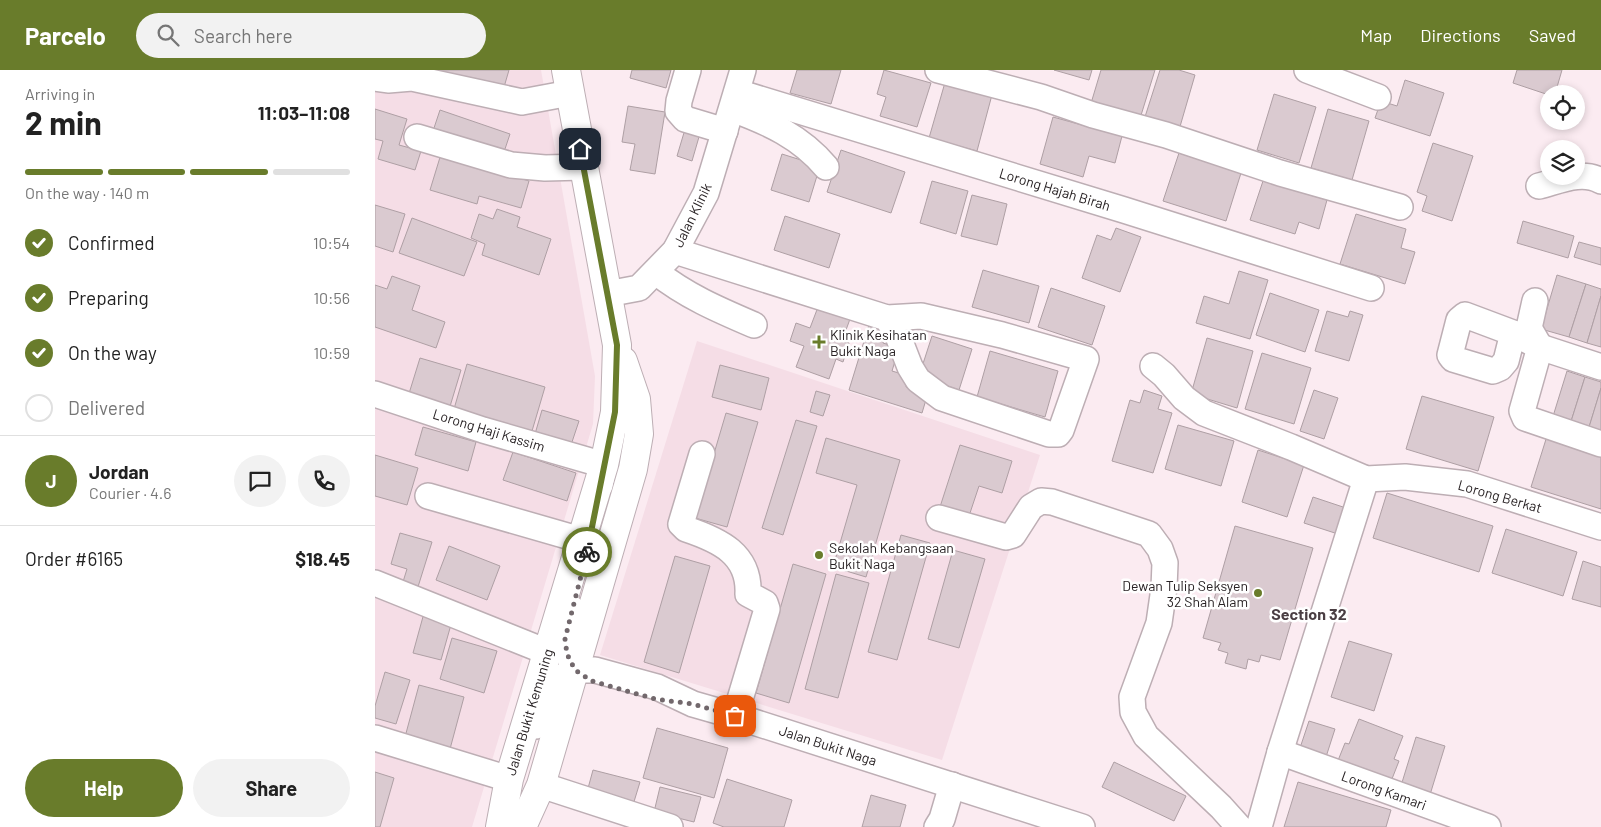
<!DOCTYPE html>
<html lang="en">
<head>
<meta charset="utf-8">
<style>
	body { margin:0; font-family:Barlow,sans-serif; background:#f2f2f2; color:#222; height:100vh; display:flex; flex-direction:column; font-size:19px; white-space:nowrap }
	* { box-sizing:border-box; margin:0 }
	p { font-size:16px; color:#767676 }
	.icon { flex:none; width:28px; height:28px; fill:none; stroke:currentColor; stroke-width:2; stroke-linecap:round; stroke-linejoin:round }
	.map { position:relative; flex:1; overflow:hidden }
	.side { display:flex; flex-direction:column; background:#fff; width:375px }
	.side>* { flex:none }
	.buttons { position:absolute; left:1165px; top:15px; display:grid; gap:10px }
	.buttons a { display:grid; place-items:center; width:45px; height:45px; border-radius:50%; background:#fff; box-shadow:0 2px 8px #0003; font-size:25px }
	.pin { position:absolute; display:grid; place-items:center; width:42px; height:42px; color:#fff; margin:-21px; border-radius:10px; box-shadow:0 2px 8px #0006 }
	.courier { position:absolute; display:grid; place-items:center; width:50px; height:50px; margin:-25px; border:4px solid #697c2b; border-radius:50%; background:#fff; color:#222; box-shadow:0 1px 6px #0007 }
	.headline em { font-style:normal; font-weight:700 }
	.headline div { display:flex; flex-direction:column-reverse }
	.headline { display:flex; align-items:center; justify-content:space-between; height:85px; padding:0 25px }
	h1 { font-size:32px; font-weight:700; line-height:38px }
	.bar { display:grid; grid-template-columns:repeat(4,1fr); gap:8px 5px; align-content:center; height:60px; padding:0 25px }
	.bar i { height:6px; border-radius:4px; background:#e0e0e0 }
	.bar .active { background:#697c2b }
	.bar p { grid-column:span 4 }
	.line { display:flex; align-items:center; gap:12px; padding:0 25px; border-top:1px solid #e0e0e0 }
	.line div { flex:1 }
	.round { display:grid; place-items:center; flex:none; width:52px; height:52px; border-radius:26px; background:#f2f2f2 }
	ol { padding:0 25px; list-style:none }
	li { display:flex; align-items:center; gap:15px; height:55px }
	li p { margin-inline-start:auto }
	li .icon { padding:5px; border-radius:50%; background:#697c2b; color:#fff; stroke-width:4 }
	li:last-child { color:#767676 }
	li i { width:28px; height:28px; border:2px solid #e0e0e0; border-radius:50% }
	.action { display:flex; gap:10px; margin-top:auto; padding:10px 25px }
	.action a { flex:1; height:58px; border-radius:30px; background:#697c2b; color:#fff; font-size:20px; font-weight:700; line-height:58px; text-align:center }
	.action a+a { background:#f2f2f2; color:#222 }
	header { display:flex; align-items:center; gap:30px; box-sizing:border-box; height:70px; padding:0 25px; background:#697c2b; color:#fff }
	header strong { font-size:24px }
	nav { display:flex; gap:28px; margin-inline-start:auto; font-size:18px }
	.search { width:350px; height:45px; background:#f2f2f2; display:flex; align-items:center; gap:12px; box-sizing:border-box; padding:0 18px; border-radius:28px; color:#767676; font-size:19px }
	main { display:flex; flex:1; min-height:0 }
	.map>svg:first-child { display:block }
	.built { fill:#f5dde6 }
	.building { fill:#dacad0; stroke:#ae9fa4 }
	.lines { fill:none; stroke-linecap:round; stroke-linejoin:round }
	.minor-casing { stroke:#bdaeb4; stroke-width:28 }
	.major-casing { stroke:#bdaeb4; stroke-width:30 }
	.minor { stroke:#fff; stroke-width:25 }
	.major { stroke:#fff; stroke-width:28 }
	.done { stroke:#72686c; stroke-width:5; stroke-dasharray:0 9 }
	.route { stroke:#697c2b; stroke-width:6 }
	.poi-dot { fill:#697c2b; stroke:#fff; stroke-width:2 }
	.labels { text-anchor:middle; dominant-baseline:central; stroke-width:5; stroke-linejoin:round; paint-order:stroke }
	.street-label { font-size:14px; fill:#282224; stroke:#fff }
	.poi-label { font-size:14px; fill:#282224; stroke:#fff; text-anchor:start }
	.quarter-label { font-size:16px; font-weight:bold; fill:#4a3e43; stroke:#fff }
</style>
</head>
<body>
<header>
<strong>Parcelo</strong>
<div class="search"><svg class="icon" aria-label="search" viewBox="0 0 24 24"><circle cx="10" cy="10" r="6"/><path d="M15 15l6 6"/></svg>Search here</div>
<nav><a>Map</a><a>Directions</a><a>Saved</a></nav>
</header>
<main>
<section class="side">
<div class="headline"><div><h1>2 min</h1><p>Arriving in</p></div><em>11:03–11:08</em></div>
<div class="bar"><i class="active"></i><i class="active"></i><i class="active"></i><i></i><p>On the way · 140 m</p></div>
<ol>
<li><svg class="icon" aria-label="check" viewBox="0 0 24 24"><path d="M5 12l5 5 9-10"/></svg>Confirmed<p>10:54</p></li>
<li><svg class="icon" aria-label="check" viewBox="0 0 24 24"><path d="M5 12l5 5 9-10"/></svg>Preparing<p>10:56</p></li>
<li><svg class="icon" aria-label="check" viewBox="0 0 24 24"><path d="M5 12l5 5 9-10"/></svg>On the way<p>10:59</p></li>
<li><i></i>Delivered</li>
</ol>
<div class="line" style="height:90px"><b class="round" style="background:#697c2b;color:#fff">J</b><div><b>Jordan</b><p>Courier · 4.6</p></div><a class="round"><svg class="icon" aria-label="chat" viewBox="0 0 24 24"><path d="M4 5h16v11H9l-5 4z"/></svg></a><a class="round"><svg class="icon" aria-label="phone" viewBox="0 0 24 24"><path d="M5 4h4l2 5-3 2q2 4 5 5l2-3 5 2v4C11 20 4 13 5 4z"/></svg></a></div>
<div class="line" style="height:65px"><div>Order #6165</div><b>$18.45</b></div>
<div class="action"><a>Help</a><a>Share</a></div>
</section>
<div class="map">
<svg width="1226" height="757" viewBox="0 0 1226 757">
	<rect width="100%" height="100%" fill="#fbebf1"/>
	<g class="built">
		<polygon points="0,0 166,0 220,306 218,354 97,757 0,757"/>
		<polygon points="322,271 665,385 567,690 225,585"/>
	</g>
	<g class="building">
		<polygon points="52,0 134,0 127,24"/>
		<polygon points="257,0 296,0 291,18 255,8"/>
		<polygon points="422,0 466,0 456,34 415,23"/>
		<polygon points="509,0 556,13 542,57 505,46 511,27 502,24"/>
		<polygon points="679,0 717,0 714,10"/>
		<polygon points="726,0 780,0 763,55 714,40"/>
		<polygon points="785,0 804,0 820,5 804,60 769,50"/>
		<polygon points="1142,0 1187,0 1180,24 1174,25 1138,13"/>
		<polygon points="571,9 618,21 602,81 554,68"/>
		<polygon points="1030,10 1069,23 1055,66 1000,48 1006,31 1022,36"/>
		<polygon points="899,24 941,37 924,93 882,80"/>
		<polygon points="253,36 290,42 280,104 255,100 260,74 247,72"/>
		<polygon points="0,39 32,49 24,75 46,81 40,100 3,89 8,71 0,69"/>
		<polygon points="953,39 994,51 977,110 936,98"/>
		<polygon points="65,40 135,64 126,91 56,67"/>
		<polygon points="678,47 747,66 740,93 714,86 708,107 665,94"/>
		<polygon points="311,56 326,60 317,91 302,86"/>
		<polygon points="1058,73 1098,86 1077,151 1047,141 1052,126 1042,122"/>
		<polygon points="466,80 530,102 516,143 452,122"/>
		<polygon points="804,83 866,103 851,151 788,131"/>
		<polygon points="66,84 154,111 146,138 104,126 102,134 55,120"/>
		<polygon points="407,84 445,96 434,132 396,120"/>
		<polygon points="557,111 593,121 581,164 545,153"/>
		<polygon points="888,111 952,130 944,159 924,152 920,164 875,150"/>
		<polygon points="597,125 632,134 622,175 586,166"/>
		<polygon points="0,135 30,144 18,182 0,176"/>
		<polygon points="122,139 145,147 142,157 176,169 164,205 107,185 110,174 96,168 104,144 118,149"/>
		<polygon points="981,144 1031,159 1026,178 1040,182 1030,214 965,194"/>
		<polygon points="410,146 465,164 454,198 399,180"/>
		<polygon points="37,148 102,172 89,206 24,183"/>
		<polygon points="1148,151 1199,166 1193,188 1142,173"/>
		<polygon points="741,158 766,167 745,222 707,208 722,165 736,170"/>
		<polygon points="1204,172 1226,178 1226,195 1199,187"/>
		<polygon points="608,200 664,216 654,253 597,237"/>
		<polygon points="864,201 893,210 875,269 821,253 829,226 854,234"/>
		<polygon points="1182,205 1211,214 1194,267 1166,259"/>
		<polygon points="17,206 45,216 37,240 70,252 61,278 0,257 0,215 12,219"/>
		<polygon points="1211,214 1226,219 1226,226 1212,273 1194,267"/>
		<polygon points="676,218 730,236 717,275 663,257"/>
		<polygon points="895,223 944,240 930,282 881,265"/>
		<polygon points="1226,226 1226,277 1212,273"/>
		<polygon points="443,237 475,249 467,271 474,273 468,292 461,289 454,309 421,297 429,276 415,271 421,253 435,258"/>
		<polygon points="952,241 973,247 975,241 988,245 974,291 940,281"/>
		<polygon points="494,255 511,260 508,273 524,278 517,301 534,306 531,317 553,323 547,343 474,320"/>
		<polygon points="557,266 597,279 584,320 544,306"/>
		<polygon points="832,268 878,281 862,338 816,324"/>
		<polygon points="615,281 683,301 670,347 602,327"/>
		<polygon points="887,283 936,298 919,354 870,339"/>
		<polygon points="45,288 86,300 73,343 32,330"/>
		<polygon points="92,294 170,317 157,361 79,339"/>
		<polygon points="345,295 394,308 386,340 337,327"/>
		<polygon points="1192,301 1210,307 1193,361 1175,356"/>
		<polygon points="1210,307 1226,312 1226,318 1211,367 1193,361"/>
		<polygon points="1226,318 1226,372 1211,367"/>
		<polygon points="769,320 787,326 783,339 797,343 778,403 737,391 755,330 765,333"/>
		<polygon points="939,320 963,328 949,369 925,361"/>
		<polygon points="441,321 455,325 448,346 435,342"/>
		<polygon points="1047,326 1119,347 1103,401 1031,379"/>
		<polygon points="167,340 204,351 196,375 160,364"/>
		<polygon points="351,343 383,352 352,457 320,448"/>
		<polygon points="421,350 442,356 408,465 387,458"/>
		<polygon points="803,355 859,371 846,416 790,399"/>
		<polygon points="48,357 101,372 93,401 40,385"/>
		<polygon points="1172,366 1226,383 1226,439 1156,417"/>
		<polygon points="451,368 525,390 491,507 458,497 482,415 441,403"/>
		<polygon points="585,375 637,391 627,423 604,416 593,449 564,440"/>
		<polygon points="883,380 929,395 912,447 867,432"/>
		<polygon points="138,382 201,403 192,431 128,410"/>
		<polygon points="0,385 43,398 32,435 0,426"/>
		<polygon points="1012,423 1118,456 1104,502 998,468"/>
		<polygon points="938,427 974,439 966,465 929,453"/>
		<polygon points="860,456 938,478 905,590 886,585 884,592 873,589 871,599 850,593 853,583 843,580 846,573 828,568"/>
		<polygon points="1131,459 1202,482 1188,526 1117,503"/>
		<polygon points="25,463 57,472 42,520 27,515 32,499 16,494"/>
		<polygon points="526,465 555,473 522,590 493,582"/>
		<polygon points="74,476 125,496 112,530 61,510"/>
		<polygon points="578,480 610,489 584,578 553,569"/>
		<polygon points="300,486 335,496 304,603 269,592"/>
		<polygon points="1208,491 1226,497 1226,537 1197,529"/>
		<polygon points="418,494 451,504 414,633 381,623"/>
		<polygon points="461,504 494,513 463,628 430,619"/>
		<polygon points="49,543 77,551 66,590 38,583"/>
		<polygon points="77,568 122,581 109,623 65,609"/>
		<polygon points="974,571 1017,584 999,641 956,627"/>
		<polygon points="10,602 35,610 21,654 0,648 0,636"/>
		<polygon points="44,615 89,627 75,679 30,667"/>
		<polygon points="984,649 1028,666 1019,689 1024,691 1015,714 962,693 970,673 974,674"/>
		<polygon points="934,651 960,659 950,690 924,681"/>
		<polygon points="282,658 353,678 339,728 268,708"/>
		<polygon points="1041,667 1070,676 1054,728 1025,719"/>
		<polygon points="739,692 811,726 799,751 727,717"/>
		<polygon points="218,700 265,712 258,735 212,722"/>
		<polygon points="0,702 19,708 5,757 0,757"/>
		<polygon points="352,709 417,730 409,757 349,757 338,753"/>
		<polygon points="923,712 1016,740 1011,757 909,757"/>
		<polygon points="285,717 326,727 319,752 279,742"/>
		<polygon points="496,725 531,735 525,757 487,757"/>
	</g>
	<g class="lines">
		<g class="minor-casing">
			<g id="minor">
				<polyline points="313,0 304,31 303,41 310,49 350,61"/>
				<polyline points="563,0 666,27 718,45 791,65 905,103 1025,137"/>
				<polyline points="932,0 1003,27"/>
				<polyline points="0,8 13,10 37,8 147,32 195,23"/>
				<polyline points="362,22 749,140 996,218"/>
				<path d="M357,39c36,13 69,28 94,58"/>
				<polyline points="42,67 136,95 170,98 209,97"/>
				<path d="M1164,116c20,-5 43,-16 62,-5"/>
				<polyline points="300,181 512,248 523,266 535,297 543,310 567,328 674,364 683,364 686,360 711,289 627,265 546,246 512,248"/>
				<path d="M281,202c30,24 63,38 98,53"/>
				<polyline points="232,224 264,218 300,181 331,123 368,0"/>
				<polyline points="1160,231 1154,258 1165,277 1147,341 1150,348 1226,374"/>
				<polyline points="1138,263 1131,291 1125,298 1118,301 1078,289 1075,285 1084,250 1090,245 1138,263 1165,277 1226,297"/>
				<polyline points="778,296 789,305 809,328 829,343 916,377 991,409 1030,407 1092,414 1226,457"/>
				<polyline points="0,324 108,360 229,395 225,415"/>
				<path d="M327,384l-21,70 5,5c33,11 64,25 62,65l17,9 2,6 -32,107"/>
				<polyline points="53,426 206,470"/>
				<polyline points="564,448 631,467 638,465 656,437 666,431 677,432 774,464 785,479 790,493 789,518 784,553 757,627 758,642 771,666 846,737 864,757"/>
				<polyline points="0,513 172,582"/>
				<path d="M197,539c-7,28 -10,34 3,61"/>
				<polyline points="161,656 172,626 187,607 200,600 220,600 282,617 318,634 360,646 707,757"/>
				<polyline points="0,668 134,709"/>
				<polyline points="905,682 1113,757"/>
				<polyline points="166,715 295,757"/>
				<polyline points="562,757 567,749 577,715"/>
				<polyline points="884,757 905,682 991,409"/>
			</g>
		</g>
		<g class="major-casing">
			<g id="major">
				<polyline points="125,757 134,709 229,395 240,342 242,275 191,0"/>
				<polyline points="147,757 166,715 258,399 264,364 261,329 248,291"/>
			</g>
		</g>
		<use href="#minor" class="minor"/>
		<use href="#major" class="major"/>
	</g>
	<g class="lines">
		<polyline class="done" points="212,482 190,569 192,584 200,600 217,611 280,629 318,634 360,646"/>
		<polyline class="route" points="205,79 242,275 240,342 212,482"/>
	</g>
	<g class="poi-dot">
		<path d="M441.5 264.5h5v5h5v5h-5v5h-5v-5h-5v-5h5z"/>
		<circle cx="444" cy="485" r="5"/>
		<circle cx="883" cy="523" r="5"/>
	</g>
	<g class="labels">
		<g class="street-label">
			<text transform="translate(680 119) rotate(17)">Lorong Hajah Birah</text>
			<text transform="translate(317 145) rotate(-64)">Jalan Klinik</text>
			<text transform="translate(114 360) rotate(17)">Lorong Haji Kassim</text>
			<text transform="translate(1125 426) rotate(16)">Lorong Berkat</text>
			<text transform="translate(154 642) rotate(-73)">Jalan Bukit Kemuning</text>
			<text transform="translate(453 675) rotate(18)">Jalan Bukit Naga</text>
			<text transform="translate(1009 720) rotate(20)">Lorong Kamari</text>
		</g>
		<g class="poi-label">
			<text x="455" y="264">Klinik Kesihatan<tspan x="455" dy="16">Bukit Naga</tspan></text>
			<text x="454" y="477">Sekolah Kebangsaan<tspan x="454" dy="16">Bukit Naga</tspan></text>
			<text x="873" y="515" text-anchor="end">Dewan Tulip Seksyen<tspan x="873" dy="16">32 Shah Alam</tspan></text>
		</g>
		<g class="quarter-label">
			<text x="934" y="543">Section 32</text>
		</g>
	</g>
</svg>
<div class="buttons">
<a><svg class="icon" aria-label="locate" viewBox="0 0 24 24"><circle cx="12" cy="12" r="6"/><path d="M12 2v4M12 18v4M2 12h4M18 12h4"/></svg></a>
<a><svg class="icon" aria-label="layers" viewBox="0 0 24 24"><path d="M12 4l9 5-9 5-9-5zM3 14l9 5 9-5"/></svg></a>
</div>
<div class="pin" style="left:360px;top:646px;background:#ea580c"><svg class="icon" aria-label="bag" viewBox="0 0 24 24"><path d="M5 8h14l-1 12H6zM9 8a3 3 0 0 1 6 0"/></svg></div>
<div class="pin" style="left:205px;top:79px;background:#1f2937"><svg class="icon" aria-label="home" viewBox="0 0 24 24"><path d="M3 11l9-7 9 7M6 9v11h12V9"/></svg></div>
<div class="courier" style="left:212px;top:482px"><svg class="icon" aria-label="bike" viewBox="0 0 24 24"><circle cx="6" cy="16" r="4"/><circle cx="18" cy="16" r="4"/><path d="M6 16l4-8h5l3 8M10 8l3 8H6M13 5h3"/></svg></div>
</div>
</main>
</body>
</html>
